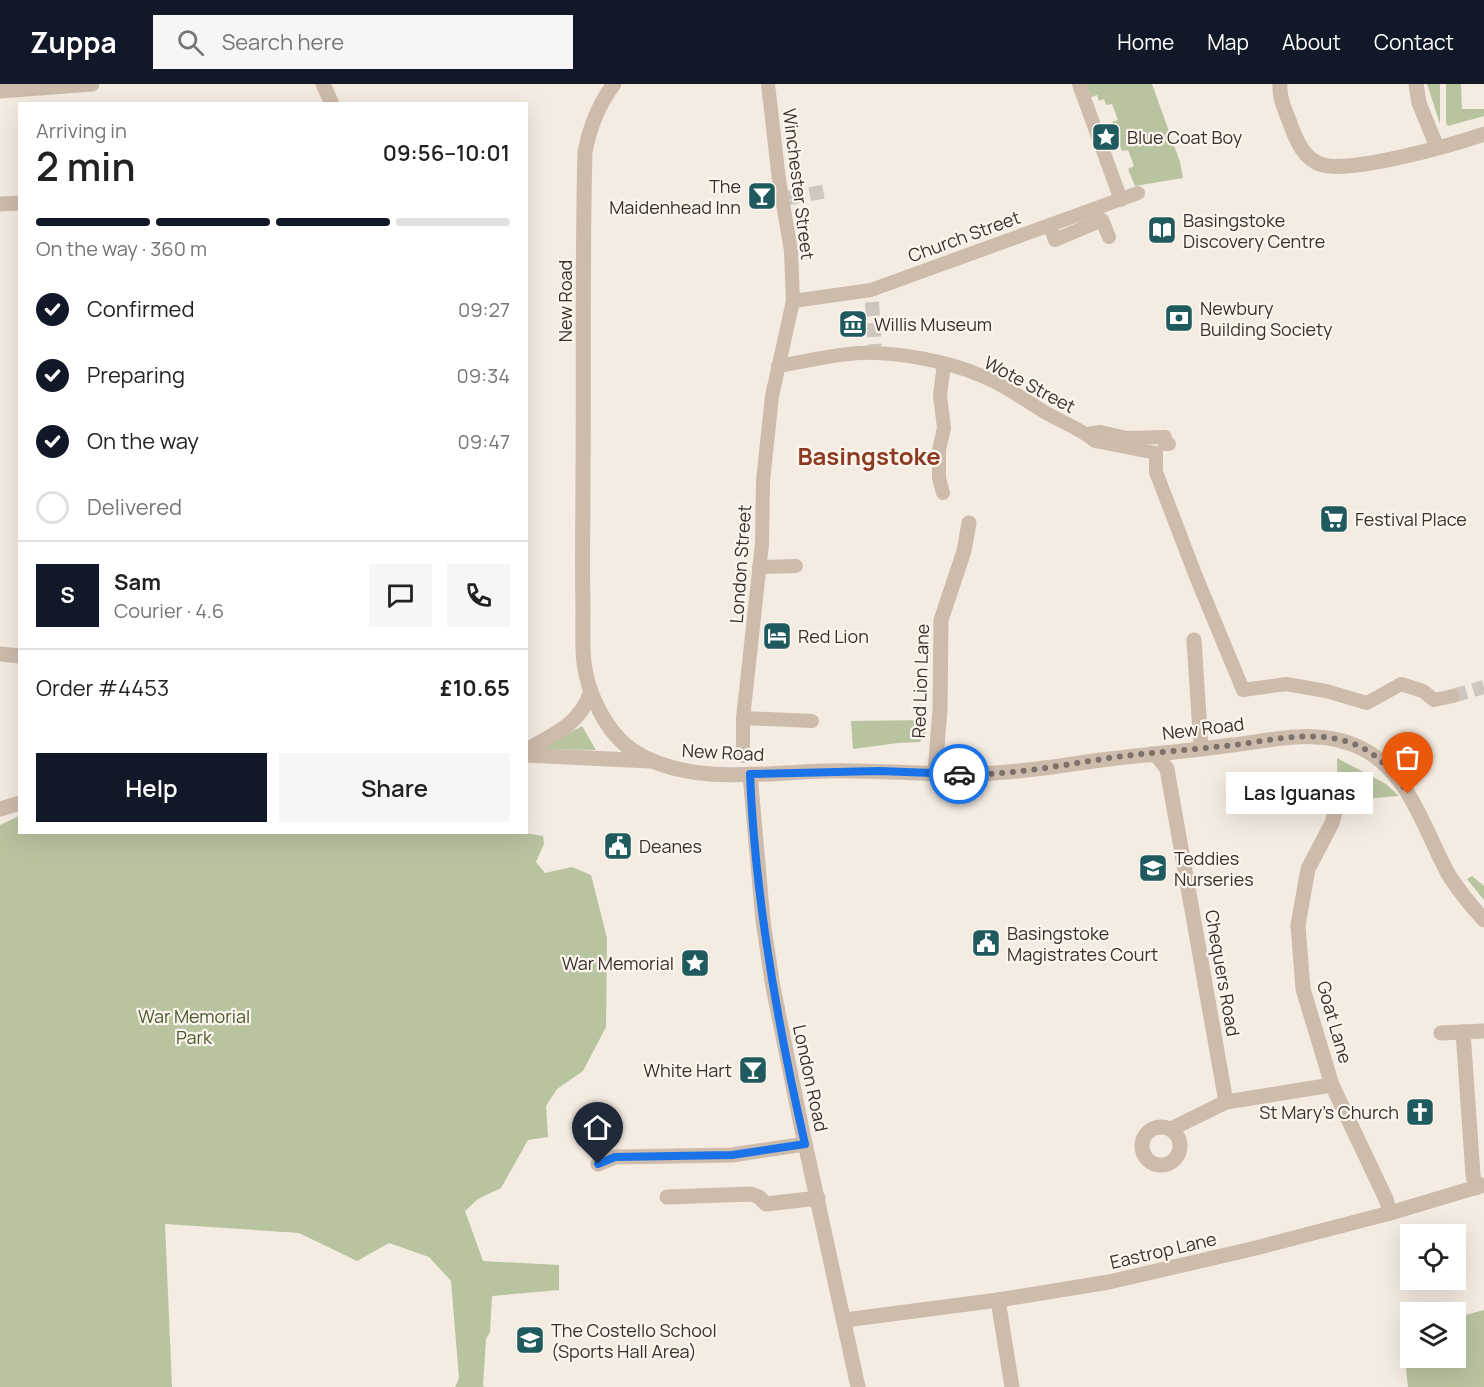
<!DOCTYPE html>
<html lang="en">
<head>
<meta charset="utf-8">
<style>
	body { margin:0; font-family:Manrope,sans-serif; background:#f6f6f6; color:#222; height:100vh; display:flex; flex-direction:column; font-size:22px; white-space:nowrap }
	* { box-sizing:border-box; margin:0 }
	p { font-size:20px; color:#767676 }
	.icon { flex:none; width:33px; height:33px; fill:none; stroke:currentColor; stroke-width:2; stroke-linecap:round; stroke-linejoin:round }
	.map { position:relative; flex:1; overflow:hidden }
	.side { position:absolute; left:18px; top:18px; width:510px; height:732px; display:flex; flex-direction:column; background:#fff; border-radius:0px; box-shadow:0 6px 24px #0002 }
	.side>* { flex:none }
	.controls { position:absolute; left:1400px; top:1140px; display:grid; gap:12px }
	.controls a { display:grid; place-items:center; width:66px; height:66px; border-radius:0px; background:#fff; box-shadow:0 6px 24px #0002; font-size:30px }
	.pin { position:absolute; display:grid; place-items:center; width:51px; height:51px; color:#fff; margin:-62px -26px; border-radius:50% 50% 50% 0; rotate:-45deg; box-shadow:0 0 6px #0007 }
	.pin .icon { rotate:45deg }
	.courier { position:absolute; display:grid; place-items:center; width:60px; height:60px; margin:-30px; border:4px solid #1a73e8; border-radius:50%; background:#fff; color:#222; box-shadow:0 2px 8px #0007 }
	.bubble { position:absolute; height:42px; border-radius:0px; background:#fff; box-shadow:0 6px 24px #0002; font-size:20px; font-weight:600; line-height:42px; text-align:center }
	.summary em { font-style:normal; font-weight:600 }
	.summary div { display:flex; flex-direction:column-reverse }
	.summary { display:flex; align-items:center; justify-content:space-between; height:102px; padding:0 18px }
	h1 { font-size:39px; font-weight:600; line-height:45px }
	.bar { display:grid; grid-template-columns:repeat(4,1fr); gap:9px 6px; align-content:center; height:72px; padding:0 18px }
	.bar i { height:8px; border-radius:4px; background:#e0e0e0 }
	.bar .on { background:#111827 }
	.bar p { grid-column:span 4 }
	.line { display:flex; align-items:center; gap:15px; padding:0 18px; border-top:2px solid #e0e0e0 }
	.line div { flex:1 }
	.round { display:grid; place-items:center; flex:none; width:63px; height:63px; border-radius:0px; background:#f6f6f6 }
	ol { padding:0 18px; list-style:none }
	li { display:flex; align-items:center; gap:18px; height:66px }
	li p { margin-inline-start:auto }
	li .icon { padding:6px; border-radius:50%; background:#111827; color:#fff; stroke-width:4 }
	li:last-child { color:#767676 }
	li i { width:33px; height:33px; border:3px solid #e0e0e0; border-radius:50% }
	.action { display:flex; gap:12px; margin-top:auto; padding:12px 18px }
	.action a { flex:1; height:69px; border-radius:0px; background:#111827; color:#fff; font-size:24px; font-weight:600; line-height:69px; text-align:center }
	.action a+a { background:#f6f6f6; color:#222 }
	header { display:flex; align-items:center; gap:36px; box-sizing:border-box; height:84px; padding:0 30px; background:#111827; color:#fff }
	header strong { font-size:28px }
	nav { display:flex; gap:33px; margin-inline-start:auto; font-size:21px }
	.search { width:420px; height:54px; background:#f6f6f6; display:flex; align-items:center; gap:15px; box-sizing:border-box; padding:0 21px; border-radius:0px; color:#767676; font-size:22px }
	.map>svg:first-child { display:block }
	.green { fill:#b8c4a0 }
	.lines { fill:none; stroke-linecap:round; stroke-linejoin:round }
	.pedestrian-tunnel { stroke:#cfc6bd; stroke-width:14; stroke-dasharray:14 7; stroke-linecap:butt }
	.pedestrian { stroke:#cdbbac; stroke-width:14 }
	.minor { stroke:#cdbbac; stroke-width:15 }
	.tertiary { stroke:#cdbbac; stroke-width:15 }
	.done { stroke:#7c716b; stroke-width:6; stroke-dasharray:0 10.8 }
	.route { stroke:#1a73e8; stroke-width:8 }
	.labels { text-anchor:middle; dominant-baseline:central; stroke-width:4.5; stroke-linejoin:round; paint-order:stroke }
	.poi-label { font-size:18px; fill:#3b302b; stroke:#fbf5ee; text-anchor:start }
	.street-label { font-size:18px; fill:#3b302b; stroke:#fbf5ee }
	.park-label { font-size:18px; fill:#4a5a2e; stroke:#fbf5ee }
	.district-label { font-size:24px; font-weight:bold; fill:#8c3b22; stroke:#fbf5ee }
</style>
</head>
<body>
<header>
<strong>Zuppa</strong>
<div class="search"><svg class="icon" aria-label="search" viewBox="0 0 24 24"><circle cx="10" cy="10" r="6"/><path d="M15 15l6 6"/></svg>Search here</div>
<nav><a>Home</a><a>Map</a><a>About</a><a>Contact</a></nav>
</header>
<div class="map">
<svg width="1484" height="1303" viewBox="0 0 1484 1303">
	<rect width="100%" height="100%" fill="#f4ebe1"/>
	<g class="green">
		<polygon points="1086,0 1152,0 1180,78 1183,94 1135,102 1128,85 1134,82 1128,66 1122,67 1120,62 1115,63 1109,47 1115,45 1112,38 1118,36 1112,20 1106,21 1104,15 1099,17 1097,11 1091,13"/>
		<polygon points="1427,0 1440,0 1440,40"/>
		<polygon points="1446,0 1461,0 1462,25 1484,25 1484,32 1448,42 1446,39"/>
		<polygon points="926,636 926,648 920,658 898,659 853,665 851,637"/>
		<polygon points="582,642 596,666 541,665"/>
		<polygon points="1337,674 1386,700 1399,712 1338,717"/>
		<polygon points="19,732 20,748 525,749 543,752 544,760 536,778 545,789 572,783 591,791 607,854 606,943 583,987 557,1005 546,1022 548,1053 528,1056 501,1104 478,1115 465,1127 483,1177 559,1181 559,1206 492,1212 490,1248 486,1255 483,1302 485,1303 455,1303 459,1294 451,1197 429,1173 389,1159 357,1177 299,1149 165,1140 172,1303 0,1303 0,741"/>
		<polygon points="1472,792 1484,802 1484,816 1467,795"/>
		<polygon points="1484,1226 1484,1303 1408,1303 1402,1249 1410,1247 1410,1274 1455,1274 1455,1234"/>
	</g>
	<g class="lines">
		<g class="pedestrian-tunnel">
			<polyline points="789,114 827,107"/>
			<polyline points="872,218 875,262"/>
			<polyline points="1453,612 1484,603"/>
		</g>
		<g class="pedestrian">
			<polyline points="1079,0 1121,116"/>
			<polyline points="1050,142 1055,156 1102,136 1109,153"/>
			<polyline points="793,217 871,206 1138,109"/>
			<path d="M778,282c31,-5 68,-15 99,-13 38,2 82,11 116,28 19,9 36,22 55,33 16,9 33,15 47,27l61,12v19l39,102 48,116 43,-6 40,7 41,12 34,-19 22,7 11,9 19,-4"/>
			<polyline points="1087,350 1100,348 1127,354 1165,353 1165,360 1169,360"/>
			<polyline points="943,409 939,394 939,366 944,344 940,311 944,280"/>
			<polyline points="759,483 796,482"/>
			<polyline points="743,634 812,637"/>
			<polyline points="743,672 743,634 762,460 763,397 772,312 793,217 791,167 779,96 768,0"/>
		</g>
		<g class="minor">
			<polyline points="323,0 332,20"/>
			<path d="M1280,0c-1,14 5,26 10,39 6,17 14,37 33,42 30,8 129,-20 161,-31"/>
			<polyline points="1416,0 1419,19 1437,63"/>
			<polyline points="0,7 92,0"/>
			<polyline points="0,120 20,119"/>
			<polyline points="1194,556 1201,664"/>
			<polyline points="0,570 20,572"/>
			<polyline points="1151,670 1158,673 1167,685 1226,1018 1332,1001"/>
			<polyline points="935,689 940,625 941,536 964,467 969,439"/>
			<polyline points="1338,717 1332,739 1308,785 1298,841 1303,905 1332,1001 1386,1115 1390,1129"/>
			<polyline points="1463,948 1473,1091 1476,1104"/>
			<polyline points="1441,949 1484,947"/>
			<circle cx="1161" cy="1062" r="19"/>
			<polyline points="1171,1045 1226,1018"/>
			<polyline points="598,1080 615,1073 732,1071 805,1060"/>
			<polyline points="667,1113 751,1110 759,1113 766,1120 818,1114"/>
			<polyline points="998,1216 1012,1303"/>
			<polyline points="845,1236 998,1216 1109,1198 1256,1164 1390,1129 1484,1101"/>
		</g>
		<g class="tertiary">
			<path d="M614,0c-16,21 -24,42 -29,68 -3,107 -1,215 -2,322 0,45 -1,89 0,134 0,18 -1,37 1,55 4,31 22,69 48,87 53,36 132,23 192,21 48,-2 95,4 142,3 60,0 120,-14 180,-19 29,-3 57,-6 86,-10 43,-5 90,-18 131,4 48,25 62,84 87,128 10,15 22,30 34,43"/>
			<path d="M526,666c30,-17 52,-24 65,-58"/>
			<polyline points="526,671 650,677"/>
			<polyline points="750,690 763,837 773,903 801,1041 858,1303"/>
			<polyline points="0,725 20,719"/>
		</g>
	</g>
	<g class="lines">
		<path class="done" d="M959,690c50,2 101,-9 151,-16 40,-6 82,-8 123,-13 42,-5 85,-17 126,1 21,10 37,29 49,48"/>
		<path class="route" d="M598,1080l17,-7 117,-2 73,-11c-28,-121 -50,-245 -55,-370l129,-3 80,3"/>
	</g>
	<defs>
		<g id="sight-square" transform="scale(1.5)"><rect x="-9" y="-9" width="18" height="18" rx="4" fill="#1f5a5e" stroke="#fbf5ee"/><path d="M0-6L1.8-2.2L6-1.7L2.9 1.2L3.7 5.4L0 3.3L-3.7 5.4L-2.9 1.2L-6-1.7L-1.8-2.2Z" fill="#fff"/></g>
		<g id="bar-square" transform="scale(1.5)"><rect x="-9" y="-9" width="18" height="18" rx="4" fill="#1f5a5e" stroke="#fbf5ee"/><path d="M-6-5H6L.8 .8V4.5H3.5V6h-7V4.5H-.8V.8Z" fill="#fff"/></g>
		<g id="library-square" transform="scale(1.5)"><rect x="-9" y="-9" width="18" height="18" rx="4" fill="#1f5a5e" stroke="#fbf5ee"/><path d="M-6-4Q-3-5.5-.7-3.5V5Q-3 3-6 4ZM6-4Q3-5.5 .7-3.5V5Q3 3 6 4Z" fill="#fff"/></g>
		<g id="bank-square" transform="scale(1.5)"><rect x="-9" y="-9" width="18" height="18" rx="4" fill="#1f5a5e" stroke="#fbf5ee"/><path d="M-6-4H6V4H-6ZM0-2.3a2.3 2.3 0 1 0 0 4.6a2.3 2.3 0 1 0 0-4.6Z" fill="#fff"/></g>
		<g id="museum-square" transform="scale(1.5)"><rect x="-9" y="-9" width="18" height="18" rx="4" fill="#1f5a5e" stroke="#fbf5ee"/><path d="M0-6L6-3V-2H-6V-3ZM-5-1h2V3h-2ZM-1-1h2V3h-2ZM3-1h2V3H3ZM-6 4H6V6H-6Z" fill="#fff"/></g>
		<g id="supermarket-square" transform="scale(1.5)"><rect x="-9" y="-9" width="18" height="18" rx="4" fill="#1f5a5e" stroke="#fbf5ee"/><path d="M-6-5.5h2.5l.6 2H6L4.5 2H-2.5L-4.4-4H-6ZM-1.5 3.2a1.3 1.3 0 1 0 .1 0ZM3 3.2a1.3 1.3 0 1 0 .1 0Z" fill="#fff"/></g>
		<g id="hotel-square" transform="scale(1.5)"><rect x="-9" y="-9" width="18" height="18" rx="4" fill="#1f5a5e" stroke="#fbf5ee"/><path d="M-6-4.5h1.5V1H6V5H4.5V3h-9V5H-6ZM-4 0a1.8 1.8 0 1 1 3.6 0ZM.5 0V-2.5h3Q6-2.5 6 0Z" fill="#fff"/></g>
		<g id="civic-square" transform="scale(1.5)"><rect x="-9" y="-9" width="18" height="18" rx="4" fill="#1f5a5e" stroke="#fbf5ee"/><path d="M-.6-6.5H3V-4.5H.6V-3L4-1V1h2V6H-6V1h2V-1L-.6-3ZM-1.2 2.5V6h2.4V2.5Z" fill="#fff"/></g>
		<g id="school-square" transform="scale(1.5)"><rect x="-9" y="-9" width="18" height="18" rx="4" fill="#1f5a5e" stroke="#fbf5ee"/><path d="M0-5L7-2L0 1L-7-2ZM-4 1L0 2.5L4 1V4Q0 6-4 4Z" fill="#fff"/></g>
		<g id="church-square" transform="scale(1.5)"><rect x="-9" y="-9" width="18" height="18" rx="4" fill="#1f5a5e" stroke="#fbf5ee"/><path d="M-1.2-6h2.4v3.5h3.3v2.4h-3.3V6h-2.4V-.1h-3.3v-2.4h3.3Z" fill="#fff"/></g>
	</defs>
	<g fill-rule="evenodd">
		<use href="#sight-square" x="1106" y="53"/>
		<use href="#bar-square" x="762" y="112"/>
		<use href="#library-square" x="1162" y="146"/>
		<use href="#bank-square" x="1179" y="234"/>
		<use href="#museum-square" x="853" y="240"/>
		<use href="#supermarket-square" x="1334" y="435"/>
		<use href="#hotel-square" x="777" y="552"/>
		<use href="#civic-square" x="618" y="762"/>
		<use href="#school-square" x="1153" y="784"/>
		<use href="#civic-square" x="986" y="859"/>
		<use href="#sight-square" x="695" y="879"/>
		<use href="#bar-square" x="753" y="986"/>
		<use href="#church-square" x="1420" y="1028"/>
		<use href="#school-square" x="530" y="1256"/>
	</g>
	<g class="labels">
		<g class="poi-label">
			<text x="1127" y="53">Blue Coat Boy</text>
			<text x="741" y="102" text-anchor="end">The<tspan x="741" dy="21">Maidenhead Inn</tspan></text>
			<text x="1183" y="136">Basingstoke<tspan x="1183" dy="21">Discovery Centre</tspan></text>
			<text x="1200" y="224">Newbury<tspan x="1200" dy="21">Building Society</tspan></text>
			<text x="874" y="240">Willis Museum</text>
			<text x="1355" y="435">Festival Place</text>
			<text x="798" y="552">Red Lion</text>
			<text x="639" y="762">Deanes</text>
			<text x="1174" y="774">Teddies<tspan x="1174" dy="21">Nurseries</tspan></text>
			<text x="1007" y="849">Basingstoke<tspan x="1007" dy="21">Magistrates Court</tspan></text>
			<text x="674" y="879" text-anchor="end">War Memorial</text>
			<text x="732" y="986" text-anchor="end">White Hart</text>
			<text x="1399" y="1028" text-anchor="end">St Mary's Church</text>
			<text x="551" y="1246">The Costello School<tspan x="551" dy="21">(Sports Hall Area)</tspan></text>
		</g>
		<g class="street-label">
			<text transform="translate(799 100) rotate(83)">Winchester Street</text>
			<text transform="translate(964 152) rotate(-20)">Church Street</text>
			<text transform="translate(565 217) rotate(-90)">New Road</text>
			<text transform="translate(1030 300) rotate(28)">Wote Street</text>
			<text transform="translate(740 480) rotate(-86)">London Street</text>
			<text transform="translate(920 597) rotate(-88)">Red Lion Lane</text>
			<text transform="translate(1203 644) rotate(-7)">New Road</text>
			<text transform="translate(723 668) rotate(3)">New Road</text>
			<text transform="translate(1223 889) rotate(80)">Chequers Road</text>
			<text transform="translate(1335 938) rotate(74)">Goat Lane</text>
			<text transform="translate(811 994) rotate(78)">London Road</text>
			<text transform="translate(1163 1166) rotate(-13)">Eastrop Lane</text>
		</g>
		<g class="park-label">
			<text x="194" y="932">War Memorial<tspan x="194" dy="21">Park</tspan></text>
		</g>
		<g class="district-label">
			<text x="869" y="371">Basingstoke</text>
		</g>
	</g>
</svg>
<div class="controls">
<a><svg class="icon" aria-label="locate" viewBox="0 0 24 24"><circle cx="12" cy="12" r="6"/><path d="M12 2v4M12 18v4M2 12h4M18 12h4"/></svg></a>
<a><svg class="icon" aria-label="layers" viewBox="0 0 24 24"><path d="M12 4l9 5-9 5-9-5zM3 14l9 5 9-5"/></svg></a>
</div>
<div class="pin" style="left:1408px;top:710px;background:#ea580c"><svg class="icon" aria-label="bag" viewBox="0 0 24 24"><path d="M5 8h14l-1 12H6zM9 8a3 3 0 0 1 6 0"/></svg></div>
<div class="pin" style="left:598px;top:1080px;background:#1f2937"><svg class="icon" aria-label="home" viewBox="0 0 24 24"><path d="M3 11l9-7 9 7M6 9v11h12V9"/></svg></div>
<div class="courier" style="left:959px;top:690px"><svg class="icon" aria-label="car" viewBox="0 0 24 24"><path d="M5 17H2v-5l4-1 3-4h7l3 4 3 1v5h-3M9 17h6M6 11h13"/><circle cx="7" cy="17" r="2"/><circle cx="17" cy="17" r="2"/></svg></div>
<div class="bubble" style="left:1226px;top:688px;width:147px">Las Iguanas</div>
<section class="side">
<div class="summary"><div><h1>2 min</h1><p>Arriving in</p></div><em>09:56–10:01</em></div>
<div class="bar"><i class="on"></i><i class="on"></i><i class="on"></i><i></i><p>On the way · 360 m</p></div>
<ol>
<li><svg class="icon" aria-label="check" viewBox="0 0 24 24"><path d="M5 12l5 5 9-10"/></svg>Confirmed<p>09:27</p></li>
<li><svg class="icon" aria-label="check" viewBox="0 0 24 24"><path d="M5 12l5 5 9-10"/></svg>Preparing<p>09:34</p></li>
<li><svg class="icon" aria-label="check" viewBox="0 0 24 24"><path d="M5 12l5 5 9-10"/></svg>On the way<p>09:47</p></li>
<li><i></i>Delivered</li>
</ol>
<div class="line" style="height:108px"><b class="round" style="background:#111827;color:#fff">S</b><div><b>Sam</b><p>Courier · 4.6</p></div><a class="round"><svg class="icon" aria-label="chat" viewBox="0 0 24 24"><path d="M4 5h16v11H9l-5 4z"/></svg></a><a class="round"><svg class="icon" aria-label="phone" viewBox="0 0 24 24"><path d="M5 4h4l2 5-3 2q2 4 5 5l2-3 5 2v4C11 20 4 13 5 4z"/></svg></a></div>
<div class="line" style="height:78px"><div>Order #4453</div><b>£10.65</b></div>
<div class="action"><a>Help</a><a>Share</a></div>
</section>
</div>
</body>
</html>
